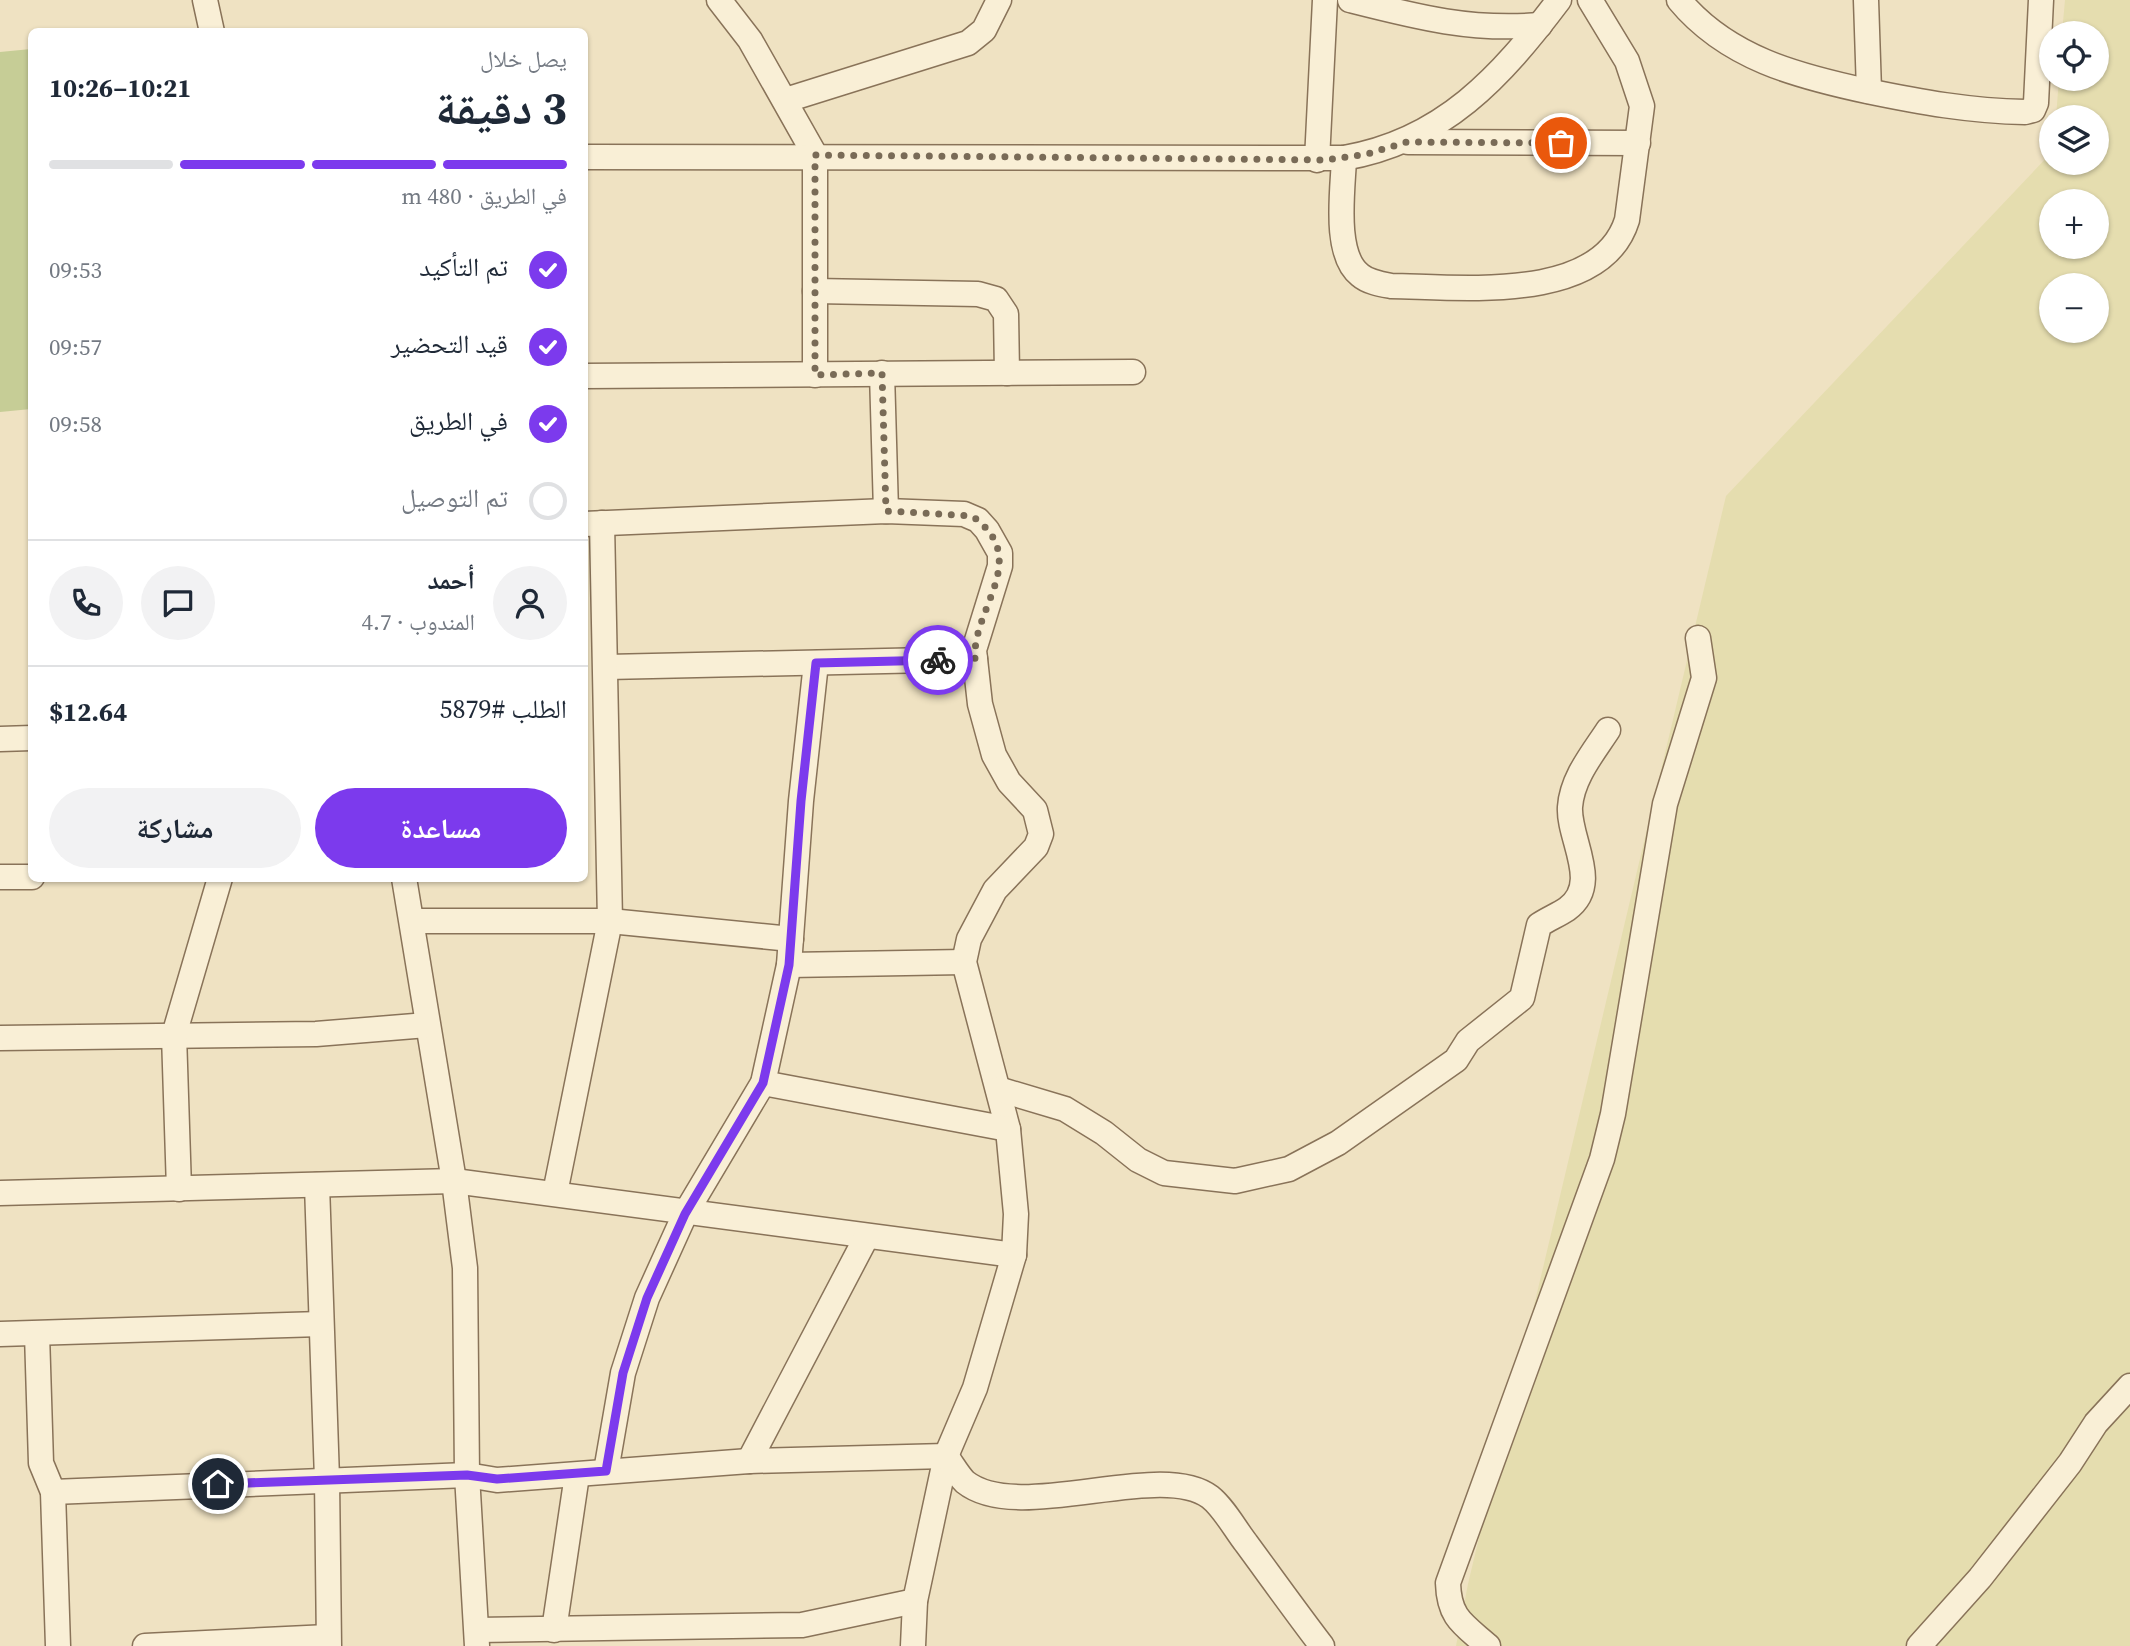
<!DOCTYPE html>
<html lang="ar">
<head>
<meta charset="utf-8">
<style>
	body { margin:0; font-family:"Source Serif 4","Noto Naskh Arabic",serif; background:#f2f2f3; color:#1f2937; direction:rtl; height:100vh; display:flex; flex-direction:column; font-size:26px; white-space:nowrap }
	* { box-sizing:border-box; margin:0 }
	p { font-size:23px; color:#747a83 }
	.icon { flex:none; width:38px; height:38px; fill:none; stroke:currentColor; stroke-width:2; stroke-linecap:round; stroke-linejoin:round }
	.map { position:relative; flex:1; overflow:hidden; direction:ltr }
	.sheet { position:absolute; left:28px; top:28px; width:560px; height:854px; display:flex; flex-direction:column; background:#fff; border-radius:10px; box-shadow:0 2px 5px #0004; direction:rtl }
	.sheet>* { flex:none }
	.buttons { position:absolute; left:2039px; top:21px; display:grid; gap:14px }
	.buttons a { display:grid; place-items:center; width:70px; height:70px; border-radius:50%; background:#fff; box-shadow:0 2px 5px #0004; font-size:35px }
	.pin { position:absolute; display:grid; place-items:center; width:60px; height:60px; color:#fff; margin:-30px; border:4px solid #fff; border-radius:50%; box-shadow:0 2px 7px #0007 }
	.courier { position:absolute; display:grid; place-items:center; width:70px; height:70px; margin:-35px; border:5px solid #7c3aed; border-radius:50%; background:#fff; color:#222; box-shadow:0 2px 9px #0007 }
	.headline em { font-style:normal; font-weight:700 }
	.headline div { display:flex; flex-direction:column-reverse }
	.headline { display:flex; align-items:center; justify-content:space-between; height:119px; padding:0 21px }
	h1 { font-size:46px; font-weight:700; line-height:52px }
	.bar { display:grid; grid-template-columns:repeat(4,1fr); gap:10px 7px; align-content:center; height:84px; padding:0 21px }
	.bar i { height:9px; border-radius:5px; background:#e0e1e3 }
	.bar .on { background:#7c3aed }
	.bar p { grid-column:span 4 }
	.line { display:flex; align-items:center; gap:18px; padding:0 21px; border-top:2px solid #e0e1e3 }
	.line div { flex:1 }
	.round { display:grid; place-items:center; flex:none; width:74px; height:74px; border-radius:37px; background:#f2f2f3 }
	ol { padding:0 21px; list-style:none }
	li { display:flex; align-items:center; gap:21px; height:77px }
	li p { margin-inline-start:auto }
	li .icon { padding:7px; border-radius:50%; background:#7c3aed; color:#fff; stroke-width:4 }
	li:last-child { color:#747a83 }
	li i { width:38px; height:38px; border:4px solid #e0e1e3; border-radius:50% }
	.action { display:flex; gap:14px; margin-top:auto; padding:14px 21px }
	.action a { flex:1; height:80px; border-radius:42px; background:#7c3aed; color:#fff; font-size:28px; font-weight:700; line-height:80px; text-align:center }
	.action a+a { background:#f2f2f3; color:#1f2937 }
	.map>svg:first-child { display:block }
	.farmland { fill:#e5ddaf; fill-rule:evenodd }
	.green { fill:#c6cd96 }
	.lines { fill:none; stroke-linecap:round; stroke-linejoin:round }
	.minor-casing { stroke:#897359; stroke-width:27 }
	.minor { stroke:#f9efd6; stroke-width:24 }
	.done { stroke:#796b57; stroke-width:7; stroke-dasharray:0 12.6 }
	.route { stroke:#7c3aed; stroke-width:9 }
</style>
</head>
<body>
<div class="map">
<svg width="2130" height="1646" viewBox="0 0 2130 1646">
	<rect width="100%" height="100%" fill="#efe2c2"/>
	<path class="farmland" d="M2065,0h65v1646h-674l12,-62 258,-1088 325,-343v10h45v-46h-40l3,-38h37v-46h-34zM2051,201h45v46h-45zM2051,285h45v46h-45z"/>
	<polygon class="green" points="31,49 31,409 0,412 0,52"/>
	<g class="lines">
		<g class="minor-casing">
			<g id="minor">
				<polyline points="205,0 212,32"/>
				<polyline points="719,0 750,40 815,155 815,375"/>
				<path d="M1350,0c67,17 121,31 190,25"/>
				<path d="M1679,0c48,58 118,76 188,91 53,11 103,20 158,21l8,-2 3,-7 5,-103"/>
				<polyline points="1866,0 1869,91"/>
				<polyline points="786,100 968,43 984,30 999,0"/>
				<polyline points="1408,142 1638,143"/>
				<path d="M584,157l760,1c99,-17 157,-81 215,-158"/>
				<path d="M1344,158c-1,31 -11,96 16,117 8,7 20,9 31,11 68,1 210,18 236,-66l15,-114 -15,-45 -37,-61"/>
				<polyline points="1317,160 1325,0"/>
				<polyline points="815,291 978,294 996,299 1006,314 1007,373"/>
				<polyline points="882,373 886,511"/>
				<polyline points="584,376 1133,372"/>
				<polyline points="584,524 886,511 964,514 978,520 987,530 1000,553 1000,566 974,650 980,704 994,755 1009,782 1035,810 1041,834 1036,847 995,890 969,939 964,962 1008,1129 1016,1214 1014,1255 975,1388 946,1456 915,1601 913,1646"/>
				<polyline points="607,667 975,659"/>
				<polyline points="0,739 32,738"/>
				<polyline points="0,877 32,877"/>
				<polyline points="404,878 454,1181 465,1268 467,1475 477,1646"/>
				<polyline points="413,921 610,921 791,939"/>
				<polyline points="789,965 964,962"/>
				<polyline points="0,1038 316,1034 427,1025"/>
				<polyline points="763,1083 1008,1129"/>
				<path d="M998,1089l67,20 39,24 34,27 26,13 71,8 54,-12 49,-26 118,-83 12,-19 54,-43 17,-73c9,-6 19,-10 28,-16 35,-25 1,-70 3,-102 2,-29 23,-54 38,-77"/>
				<polyline points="317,1185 327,1479 329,1646"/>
				<polyline points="179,1189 174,1035 220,878"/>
				<polyline points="0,1193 454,1181 1014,1255"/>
				<polyline points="555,1193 610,921 602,523"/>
				<polyline points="0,1334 321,1324"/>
				<polyline points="37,1334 41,1463 53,1492 58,1646"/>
				<path d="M946,1456c6,8 12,19 19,26 54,43 195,-23 245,15 14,11 25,32 36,46 25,34 50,69 76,103"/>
				<polyline points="749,1461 867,1236"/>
				<polyline points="606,1471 623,1373 647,1298 685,1214 763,1083 789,965 801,801 816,663"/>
				<polyline points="53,1492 467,1475 497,1480 749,1461 946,1456"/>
				<polyline points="477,1630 802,1625 915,1601"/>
				<polyline points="554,1630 577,1475"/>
				<polyline points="145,1646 328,1637"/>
				<path d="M1488,1646c-25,-22 -39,-28 -40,-63l154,-424 11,-45 52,-310 39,-126 -6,-40"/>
				<polyline points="1919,1646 1980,1578 2070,1463 2096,1423 2130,1386"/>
			</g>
		</g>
		<use href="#minor" class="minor"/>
	</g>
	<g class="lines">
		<path class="done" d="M938,660l37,-1c-3,-52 58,-100 -3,-143l-86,-5 -4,-138 -67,2v-220l511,5 41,-6 40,-12 154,1"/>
		<polyline class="route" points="218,1484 467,1475 497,1479 606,1471 623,1373 647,1298 685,1214 763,1083 789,965 801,801 816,663 938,660"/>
	</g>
</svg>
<div class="buttons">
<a><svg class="icon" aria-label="locate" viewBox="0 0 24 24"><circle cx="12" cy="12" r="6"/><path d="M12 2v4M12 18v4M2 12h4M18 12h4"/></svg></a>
<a><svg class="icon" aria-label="layers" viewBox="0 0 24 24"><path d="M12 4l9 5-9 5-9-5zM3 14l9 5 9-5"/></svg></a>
<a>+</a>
<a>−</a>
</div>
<div class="pin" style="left:1561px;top:143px;background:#ea580c"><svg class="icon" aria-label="bag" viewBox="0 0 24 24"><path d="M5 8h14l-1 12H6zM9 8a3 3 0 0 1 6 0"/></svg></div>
<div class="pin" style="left:218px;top:1484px;background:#1f2937"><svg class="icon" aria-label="home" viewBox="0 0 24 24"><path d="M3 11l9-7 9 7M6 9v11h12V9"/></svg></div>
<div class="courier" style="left:938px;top:660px"><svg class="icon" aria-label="bike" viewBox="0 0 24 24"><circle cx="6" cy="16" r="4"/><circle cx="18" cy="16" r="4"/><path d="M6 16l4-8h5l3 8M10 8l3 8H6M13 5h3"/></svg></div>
<section class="sheet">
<div class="headline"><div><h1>3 دقيقة</h1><p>يصل خلال</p></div><em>10:21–10:26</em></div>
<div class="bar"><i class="on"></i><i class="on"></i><i class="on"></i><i></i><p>في الطريق · 480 m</p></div>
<ol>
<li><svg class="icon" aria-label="check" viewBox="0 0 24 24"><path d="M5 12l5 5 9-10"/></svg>تم التأكيد<p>09:53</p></li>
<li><svg class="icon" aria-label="check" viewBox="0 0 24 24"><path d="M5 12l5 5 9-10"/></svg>قيد التحضير<p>09:57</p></li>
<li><svg class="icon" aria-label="check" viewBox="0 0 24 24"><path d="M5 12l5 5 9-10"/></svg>في الطريق<p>09:58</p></li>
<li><i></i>تم التوصيل</li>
</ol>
<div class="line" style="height:126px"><a class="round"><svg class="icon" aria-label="person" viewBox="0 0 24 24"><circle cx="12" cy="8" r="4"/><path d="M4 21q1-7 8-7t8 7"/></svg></a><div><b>أحمد</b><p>المندوب · 4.7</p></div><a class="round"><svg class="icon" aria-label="chat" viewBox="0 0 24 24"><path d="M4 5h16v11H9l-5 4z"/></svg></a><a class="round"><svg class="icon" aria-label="phone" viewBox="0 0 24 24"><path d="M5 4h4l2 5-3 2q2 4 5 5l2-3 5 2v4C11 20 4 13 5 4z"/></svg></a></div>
<div class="line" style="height:91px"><div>الطلب #5879</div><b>$12.64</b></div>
<div class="action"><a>مساعدة</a><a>مشاركة</a></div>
</section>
</div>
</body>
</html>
